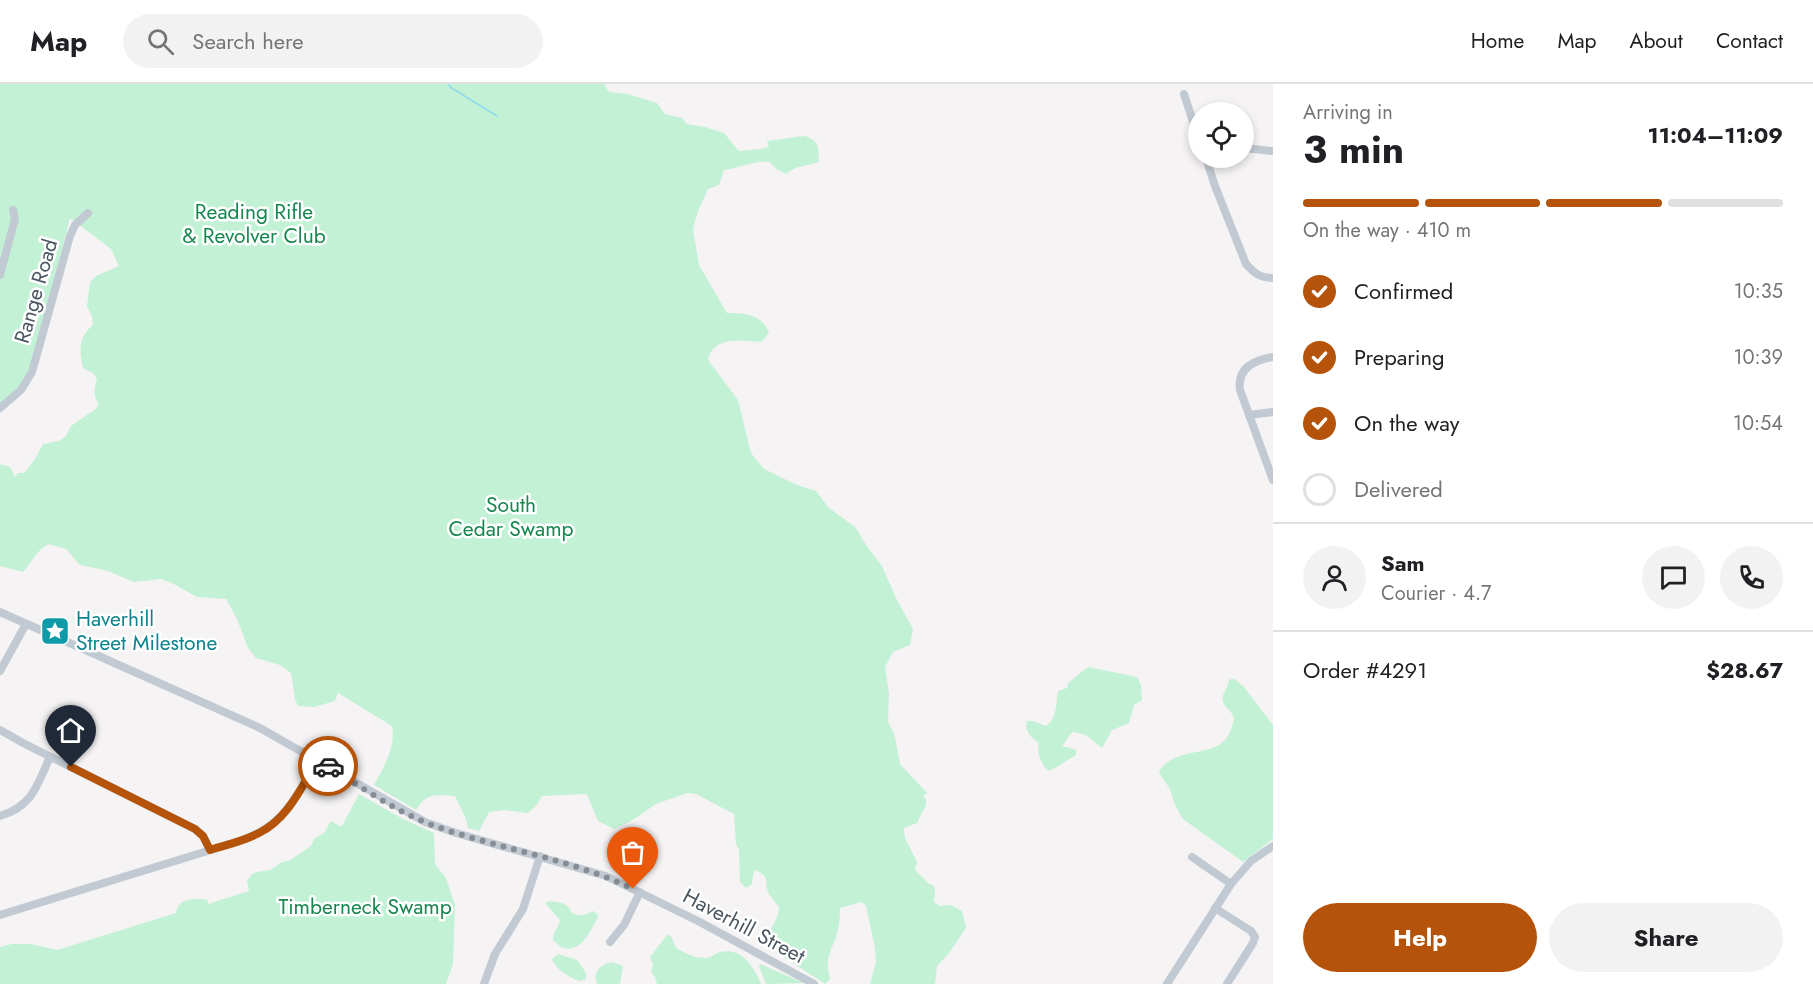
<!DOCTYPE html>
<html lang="en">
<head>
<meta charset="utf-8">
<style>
	body { margin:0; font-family:Jost,sans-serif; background:#f2f2f2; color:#202124; height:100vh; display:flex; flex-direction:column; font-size:22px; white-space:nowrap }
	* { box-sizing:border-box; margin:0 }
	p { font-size:20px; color:#757577 }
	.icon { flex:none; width:33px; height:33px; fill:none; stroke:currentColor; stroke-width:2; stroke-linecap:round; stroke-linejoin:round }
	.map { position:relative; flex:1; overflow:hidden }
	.details { display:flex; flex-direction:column; background:#fff; width:540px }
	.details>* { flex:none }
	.buttons { position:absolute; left:1188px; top:18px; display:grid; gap:12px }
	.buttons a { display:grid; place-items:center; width:66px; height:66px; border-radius:50%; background:#fff; box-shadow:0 3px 9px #0003; font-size:30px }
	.pin { position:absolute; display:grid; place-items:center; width:51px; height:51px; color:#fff; margin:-62px -26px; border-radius:50% 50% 50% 0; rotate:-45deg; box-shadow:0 0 6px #0007 }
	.pin .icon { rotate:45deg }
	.courier { position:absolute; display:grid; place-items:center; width:60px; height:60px; margin:-30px; border:4px solid #b45309; border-radius:50%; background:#fff; color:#222; box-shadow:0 2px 8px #0007 }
	.overview em { font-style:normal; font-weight:700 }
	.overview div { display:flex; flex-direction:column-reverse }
	.overview { display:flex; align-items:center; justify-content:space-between; height:102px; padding:0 30px }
	h1 { font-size:39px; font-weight:700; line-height:45px }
	.bar { display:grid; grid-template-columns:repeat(4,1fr); gap:9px 6px; align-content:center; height:72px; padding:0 30px }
	.bar i { height:8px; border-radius:4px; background:#e0e0e0 }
	.bar .current { background:#b45309 }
	.bar p { grid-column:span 4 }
	.line { display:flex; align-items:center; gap:15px; padding:0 30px; border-top:2px solid #e0e0e0 }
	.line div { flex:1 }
	.round { display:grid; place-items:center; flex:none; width:63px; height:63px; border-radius:32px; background:#f2f2f2 }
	ol { padding:0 30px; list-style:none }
	li { display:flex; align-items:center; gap:18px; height:66px }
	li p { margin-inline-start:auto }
	li .icon { padding:6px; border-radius:50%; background:#b45309; color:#fff; stroke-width:4 }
	li:last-child { color:#757577 }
	li i { width:33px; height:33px; border:3px solid #e0e0e0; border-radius:50% }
	.button { display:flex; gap:12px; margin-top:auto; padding:12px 30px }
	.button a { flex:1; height:69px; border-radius:36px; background:#b45309; color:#fff; font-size:24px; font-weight:700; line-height:69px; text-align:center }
	.button a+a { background:#f2f2f2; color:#202124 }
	header { display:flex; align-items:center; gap:36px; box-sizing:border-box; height:84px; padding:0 30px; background:#fff; border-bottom:2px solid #e0e0e0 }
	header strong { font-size:28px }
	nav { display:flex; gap:33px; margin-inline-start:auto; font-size:21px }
	.search { width:420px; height:54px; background:#f2f2f2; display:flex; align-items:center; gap:15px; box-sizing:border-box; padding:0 21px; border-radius:33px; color:#757577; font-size:22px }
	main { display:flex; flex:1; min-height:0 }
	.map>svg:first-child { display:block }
	.green { fill:#c3f1d5 }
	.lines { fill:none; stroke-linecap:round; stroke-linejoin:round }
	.stream { stroke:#90daee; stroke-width:1.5 }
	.minor { stroke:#c1cad2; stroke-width:8 }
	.done { stroke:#868d94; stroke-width:6; stroke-dasharray:0 10.8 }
	.route { stroke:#b45309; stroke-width:8 }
	.labels { text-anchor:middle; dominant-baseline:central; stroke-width:5; stroke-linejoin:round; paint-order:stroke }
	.park-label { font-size:21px; fill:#17864f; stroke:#fff }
	.street-label { font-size:21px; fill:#4a5661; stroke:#fff }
	.culture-label { font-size:21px; fill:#0d838f; stroke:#fff; text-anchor:start }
</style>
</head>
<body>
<header>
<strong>Map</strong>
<div class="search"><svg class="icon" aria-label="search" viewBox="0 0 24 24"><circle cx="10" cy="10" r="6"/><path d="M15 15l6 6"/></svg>Search here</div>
<nav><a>Home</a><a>Map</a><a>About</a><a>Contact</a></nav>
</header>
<main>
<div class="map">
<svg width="1273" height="900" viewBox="0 0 1273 900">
	<rect width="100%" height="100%" fill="#f5f3f3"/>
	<g class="green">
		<path d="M0,0h604l5,8 18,2 30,9 8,11 17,4 5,6 18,3 19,6 15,18 21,-2 9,-2 -2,-6c2,0 35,-5 37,-5 4,0 10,4 12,7 4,5 2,13 3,19 -13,4 -22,3 -33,12l-10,-5 -6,-7c-16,-2 -30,6 -46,8l-5,15 -11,4 -10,22 -5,18 6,36 28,48c18,0 35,1 42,20l-8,9c-20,-2 -48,-6 -53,18l30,40 13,53 13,16 33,16 19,6 13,17 26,19 13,21 14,18 13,30 18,33 -3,16 -17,7 -8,15 4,27 -1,27 7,16 5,27 27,29 -4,3 3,4v5l-9,18 -13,5 1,10 12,24 -2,8 13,13 6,3 1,8 -1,8 6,4 11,-1 11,6 4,17 -17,25 -12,13 -2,18h-65l6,-22 -1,-14 -9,-42 -4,-4 -22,6c0,10 -1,20 -4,29 -7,18 -11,23 -6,42l-5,5 -58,-38 -6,-5c9,-10 17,-20 18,-34 -3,-4 -7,-8 -10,-13 -6,-11 3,-18 -15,-24l-2,14 -6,4 -6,-6 -1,-32 -3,-6 -2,-30 -38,-20 -9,-1 -31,11 -25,17 -17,8 -16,-8 -11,-27 -45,2 -6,10 -8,7 -23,-3 -16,2 -10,19 -11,-3 -2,-9 -11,-23c-18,-1 -29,-4 -39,14l-42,-25c10,-19 22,-37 18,-59l-54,-33 -3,8 -21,6 -16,-1 -3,-7 -4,-26 -11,-8 -24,-7 -8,-10 -11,-29 -11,-20 -29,-2 -25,-14 -11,-4 -27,3 -26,-11 -28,-6 -14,-16 -18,-5c-13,8 -14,16 -25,28l-23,-6v-102l10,3 5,10 3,-4h6l11,-14 8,-15 16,-3 7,-5 5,-10 26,-18 1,-5c-5,-8 -4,-15 -1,-24l-4,-6 -10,-5c-4,-20 -5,-28 10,-44l-1,-7 -5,-11 3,-24 6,-6 23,-10 -8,-17 -41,-31 -40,154 -4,8 -26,26z"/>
		<path d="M1088,583l49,10 4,8 1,15 -8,5 -5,18 -17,7 -10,18 -16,-13 -13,-3 -4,4 -7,11h5l9,3v5l-21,13 -7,3c-7,-8 -12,-19 -9,-28 -8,-5 -15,-12 -12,-22h6l13,5c11,-7 10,-22 12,-35l9,-3 1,-5z"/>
		<path d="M1231,595h3l9,7 30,39v114l-30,23 -60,-43 -9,-16 -4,-14 -11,-16c2,-6 4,-7 9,-11 27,-18 60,-1 66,-45 -3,-6 -7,-8 -10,-13 -5,-8 4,-15 5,-24z"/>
		<path d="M359,710l42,24 33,15 1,31 11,14 9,27 -2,59 -7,20h-446v-37l12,-3h19l26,6 119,-37c2,-15 19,-15 32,-13v4l41,-13 -2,-10 5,-7 5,-2 14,-2 9,-7 10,-3 21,-14 3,-7 10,-6 7,-12 9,5h2z"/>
		<path d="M550,817c12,2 17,1 22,12 9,4 13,2 21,-2l4,3 1,2c-8,19 -24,47 -45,24 -1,-7 6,-13 7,-20l-15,-17z"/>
		<path d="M667,851l4,1 5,12c9,5 20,11 31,10 6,-1 8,-5 13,-6 22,-5 34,15 41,32h-104l-2,-7 -4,-6 2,-6 -3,-8z"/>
		<path d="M558,870l19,6 9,13v6l-7,2c-10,-4 -24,-12 -27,-22z"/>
		<path d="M612,878l11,4 -3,18h-23c-5,-11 3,-20 15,-22z"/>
		<polygon points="760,880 804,899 766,900 759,882"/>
	</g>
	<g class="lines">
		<polyline class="stream" points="449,0 450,3 497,32"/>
		<g class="minor">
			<polyline points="1184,10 1198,53"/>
			<polyline points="1244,64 1273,67"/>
			<path d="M1206,74l9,28 31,78c8,9 14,14 27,14"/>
			<polyline points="0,191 15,135 13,126"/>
			<path d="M1273,273c-19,3 -36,11 -33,33l33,90"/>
			<polyline points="0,324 21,306 32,288 70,152 75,141 88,129"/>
			<polyline points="1249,331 1273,328"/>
			<polyline points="0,528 260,644 425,738 456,749 606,792 698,837 814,900"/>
			<polyline points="0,587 26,540"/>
			<polyline points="0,646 23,659 195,745 203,752 210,766"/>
			<path d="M0,732c33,-10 37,-31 50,-59"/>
			<polyline points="1192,773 1231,800"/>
			<polyline points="1215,824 1251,847 1255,853 1253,859 1227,900"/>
			<path d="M0,831l240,-74c45,-16 55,-43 78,-81"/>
			<polyline points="610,858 624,841 640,808"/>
			<polyline points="484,900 495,870 523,825 540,772"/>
			<polyline points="1167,900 1231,800 1251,777 1273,762"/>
		</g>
	</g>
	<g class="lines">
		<path class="done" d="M328,682c33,21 67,45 104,59 66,24 137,33 201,64"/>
		<path class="route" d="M71,683l124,62 8,7 7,14c16,-5 34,-9 49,-17 29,-14 43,-47 59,-73l10,6"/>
	</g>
	<defs>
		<g id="sight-square" transform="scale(1.5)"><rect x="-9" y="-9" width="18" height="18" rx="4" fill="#0f9aa8" stroke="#fff"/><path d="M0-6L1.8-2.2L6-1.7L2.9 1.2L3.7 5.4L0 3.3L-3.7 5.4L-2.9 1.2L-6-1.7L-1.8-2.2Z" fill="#fff"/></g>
	</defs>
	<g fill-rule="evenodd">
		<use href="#sight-square" x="55" y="547"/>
	</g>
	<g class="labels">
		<g class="park-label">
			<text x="254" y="128">Reading Rifle<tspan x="254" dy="24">&amp; Revolver Club</tspan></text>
			<text x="511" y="421">South<tspan x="511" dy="24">Cedar Swamp</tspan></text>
			<text x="365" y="823">Timberneck Swamp</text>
		</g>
		<g class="street-label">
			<text transform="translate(36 207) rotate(-74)">Range Road</text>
			<text transform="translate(744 842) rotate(28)">Haverhill Street</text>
		</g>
		<g class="culture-label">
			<text x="76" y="535">Haverhill<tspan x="76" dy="24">Street Milestone</tspan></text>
		</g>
	</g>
</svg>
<div class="buttons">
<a><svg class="icon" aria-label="locate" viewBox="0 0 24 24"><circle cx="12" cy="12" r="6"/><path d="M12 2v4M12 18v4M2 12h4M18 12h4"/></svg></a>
</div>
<div class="pin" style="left:633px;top:805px;background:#ea580c"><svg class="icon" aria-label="bag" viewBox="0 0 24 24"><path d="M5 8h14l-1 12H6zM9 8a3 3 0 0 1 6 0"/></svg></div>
<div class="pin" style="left:71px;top:683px;background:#1f2937"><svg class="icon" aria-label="home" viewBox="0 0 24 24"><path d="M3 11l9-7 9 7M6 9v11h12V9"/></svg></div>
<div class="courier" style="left:328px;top:682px"><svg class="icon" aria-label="car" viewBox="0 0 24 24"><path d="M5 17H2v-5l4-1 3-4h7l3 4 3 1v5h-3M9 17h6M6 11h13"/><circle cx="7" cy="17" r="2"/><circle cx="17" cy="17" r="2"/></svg></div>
</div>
<section class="details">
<div class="overview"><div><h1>3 min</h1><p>Arriving in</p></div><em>11:04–11:09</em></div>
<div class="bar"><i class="current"></i><i class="current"></i><i class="current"></i><i></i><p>On the way · 410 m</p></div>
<ol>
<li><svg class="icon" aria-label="check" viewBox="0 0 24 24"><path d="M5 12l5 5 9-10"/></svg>Confirmed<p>10:35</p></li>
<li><svg class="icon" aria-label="check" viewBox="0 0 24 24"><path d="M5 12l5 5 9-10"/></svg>Preparing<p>10:39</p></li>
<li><svg class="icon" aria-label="check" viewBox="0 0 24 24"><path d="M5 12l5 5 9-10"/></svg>On the way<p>10:54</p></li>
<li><i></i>Delivered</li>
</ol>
<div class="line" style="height:108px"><a class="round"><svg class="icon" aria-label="person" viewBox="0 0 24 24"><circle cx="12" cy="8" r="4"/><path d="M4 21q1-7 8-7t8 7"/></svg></a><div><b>Sam</b><p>Courier · 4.7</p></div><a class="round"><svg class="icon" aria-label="chat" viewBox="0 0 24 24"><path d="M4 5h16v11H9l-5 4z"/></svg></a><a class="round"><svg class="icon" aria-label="phone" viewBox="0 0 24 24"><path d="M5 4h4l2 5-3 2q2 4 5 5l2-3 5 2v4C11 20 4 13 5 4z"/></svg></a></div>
<div class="line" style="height:78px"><div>Order #4291</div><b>$28.67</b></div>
<div class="button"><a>Help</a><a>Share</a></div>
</section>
</main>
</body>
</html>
